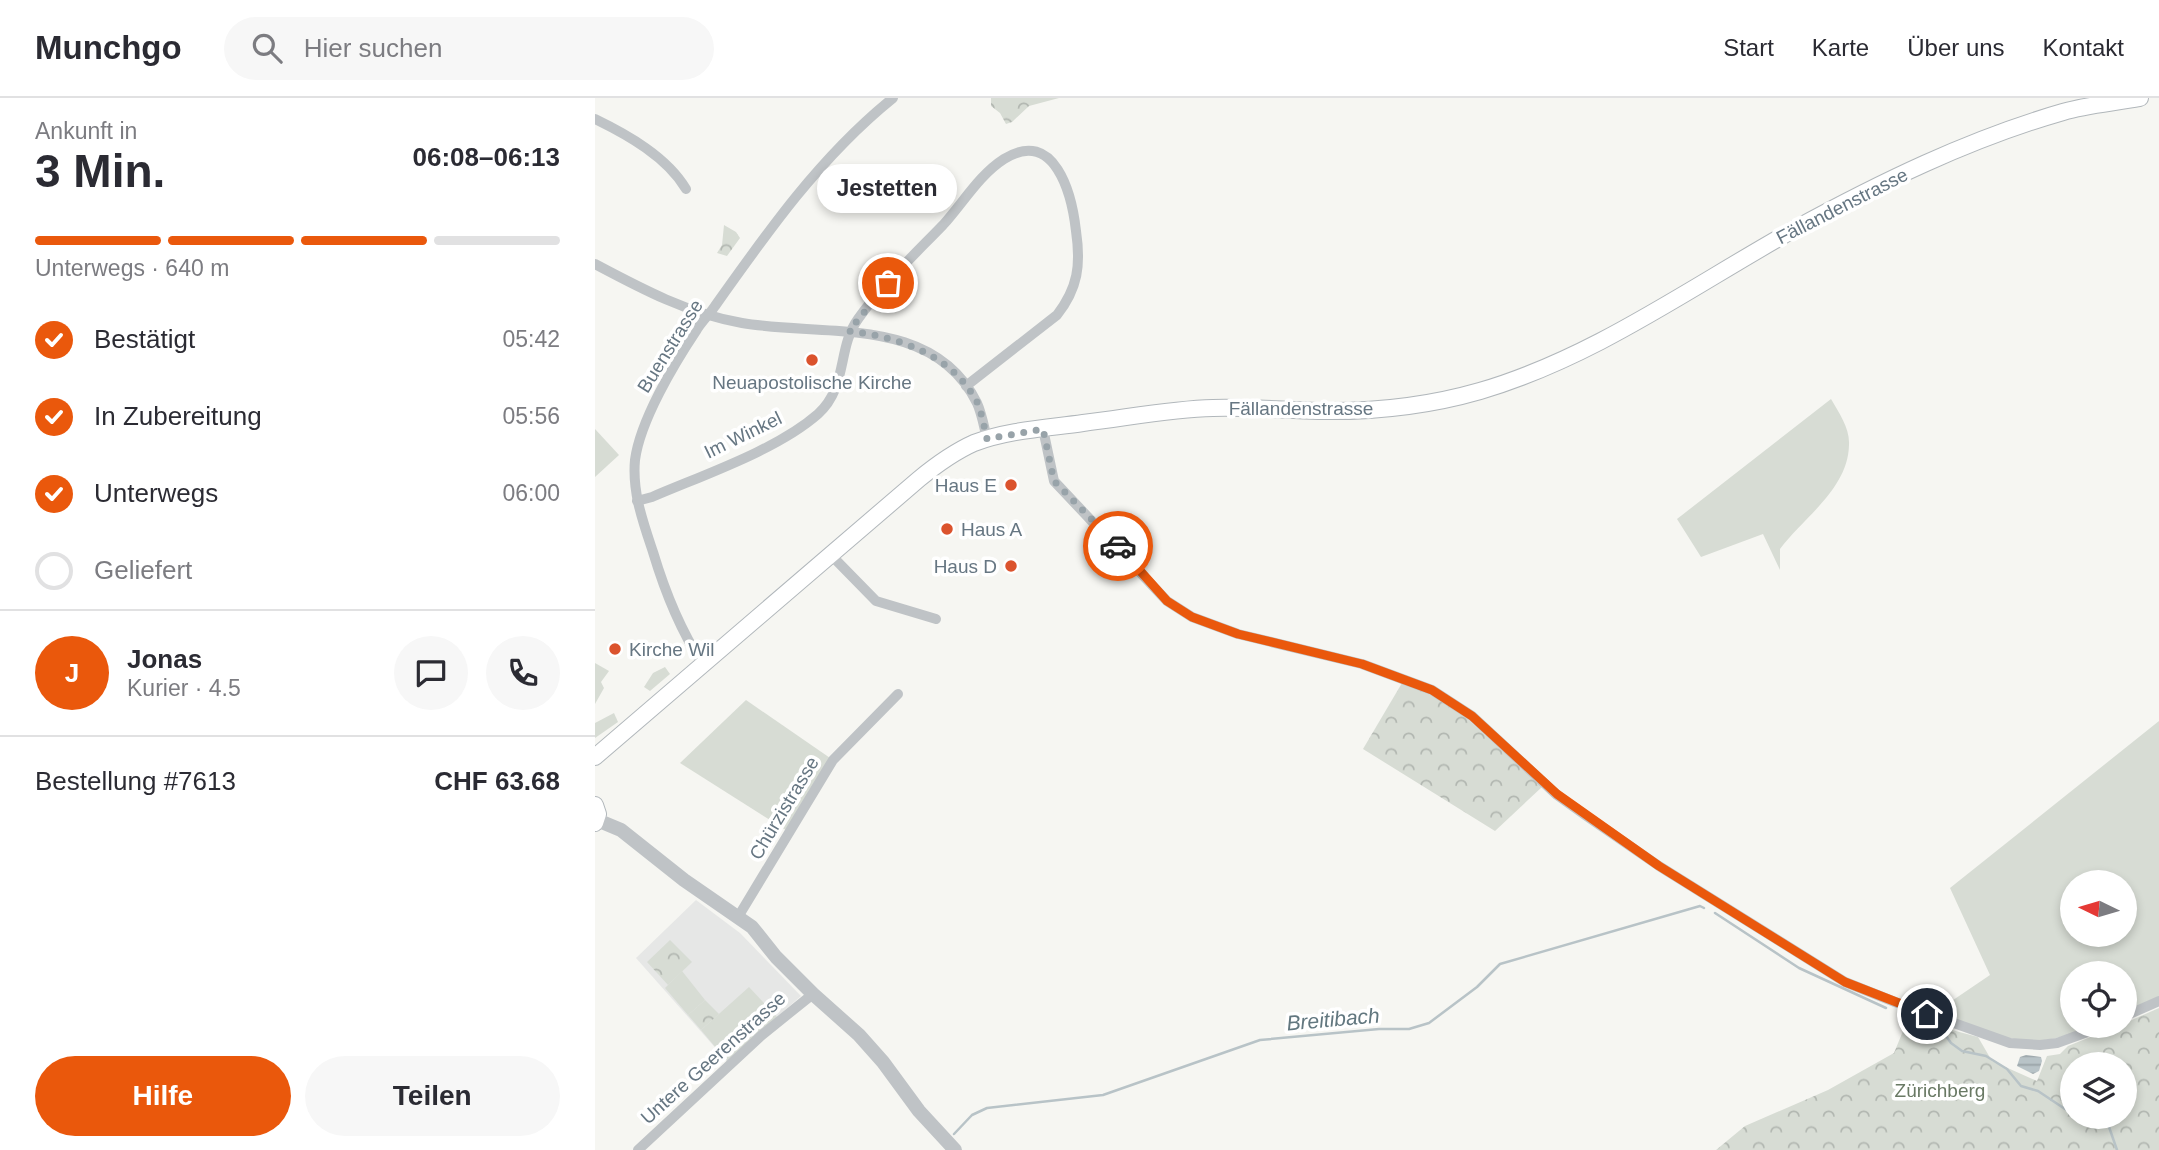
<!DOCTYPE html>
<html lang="de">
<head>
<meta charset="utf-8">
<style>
	body { margin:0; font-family:Helvetica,sans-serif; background:#f7f7f7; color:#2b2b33; height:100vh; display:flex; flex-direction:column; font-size:26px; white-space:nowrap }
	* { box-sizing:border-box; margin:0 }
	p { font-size:23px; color:#7c7c81 }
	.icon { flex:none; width:38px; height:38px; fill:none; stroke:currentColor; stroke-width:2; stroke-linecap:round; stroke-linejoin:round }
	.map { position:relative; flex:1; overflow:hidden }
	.details { display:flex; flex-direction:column; background:#fff; width:595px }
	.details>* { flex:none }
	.needle { width:46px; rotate:275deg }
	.tools { position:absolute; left:1465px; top:772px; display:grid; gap:14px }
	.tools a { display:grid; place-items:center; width:77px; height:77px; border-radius:50%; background:#fff; box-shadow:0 4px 10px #0003; font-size:35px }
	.pin { position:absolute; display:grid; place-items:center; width:60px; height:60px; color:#fff; margin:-30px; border:4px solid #fff; border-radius:50%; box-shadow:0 2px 7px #0007 }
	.courier { position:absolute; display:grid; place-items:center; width:70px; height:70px; margin:-35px; border:5px solid #ea580c; border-radius:50%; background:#fff; color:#222; box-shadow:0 2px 9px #0007 }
	.bubble { position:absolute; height:49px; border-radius:24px; background:#fff; box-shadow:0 4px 10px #0003; font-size:23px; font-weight:600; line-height:49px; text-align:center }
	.overview em { font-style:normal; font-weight:600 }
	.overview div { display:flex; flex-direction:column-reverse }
	.overview { display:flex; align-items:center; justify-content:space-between; height:119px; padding:0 35px }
	h1 { font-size:46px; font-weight:600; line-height:52px }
	.bar { display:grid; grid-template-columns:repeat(4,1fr); gap:10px 7px; align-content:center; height:84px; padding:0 35px }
	.bar i { height:9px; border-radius:5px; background:#e1e1e2 }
	.bar .active { background:#ea580c }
	.bar p { grid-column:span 4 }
	.line { display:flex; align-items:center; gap:18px; padding:0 35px; border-top:2px solid #e1e1e2 }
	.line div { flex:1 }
	.round { display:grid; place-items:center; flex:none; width:74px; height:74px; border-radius:37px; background:#f7f7f7 }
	ol { padding:0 35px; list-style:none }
	li { display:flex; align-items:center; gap:21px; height:77px }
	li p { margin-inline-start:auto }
	li .icon { padding:7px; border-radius:50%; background:#ea580c; color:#fff; stroke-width:4 }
	li:last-child { color:#7c7c81 }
	li i { width:38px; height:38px; border:4px solid #e1e1e2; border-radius:50% }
	.primary-button { display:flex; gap:14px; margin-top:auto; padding:14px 35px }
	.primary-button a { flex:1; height:80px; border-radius:42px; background:#ea580c; color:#fff; font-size:28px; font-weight:600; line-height:80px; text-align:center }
	.primary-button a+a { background:#f7f7f7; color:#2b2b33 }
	header { display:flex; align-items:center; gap:42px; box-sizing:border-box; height:98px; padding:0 35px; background:#fff; border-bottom:2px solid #e1e1e2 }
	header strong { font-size:33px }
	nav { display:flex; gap:38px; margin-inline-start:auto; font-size:24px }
	.search { width:490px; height:63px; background:#f7f7f7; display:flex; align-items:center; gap:18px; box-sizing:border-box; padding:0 24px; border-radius:38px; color:#7c7c81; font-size:26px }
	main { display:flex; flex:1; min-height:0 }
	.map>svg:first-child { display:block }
	.built { fill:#e6e7e6 }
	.green { fill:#d7dcd4; fill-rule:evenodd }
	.forest { fill:url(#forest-crowns); fill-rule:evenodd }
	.water { fill:url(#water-rules) }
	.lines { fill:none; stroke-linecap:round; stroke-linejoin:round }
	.stream { stroke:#b8c3c7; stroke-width:2.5 }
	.secondary-casing { stroke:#b1b7bb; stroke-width:18 }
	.minor { stroke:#bfc3c6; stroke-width:10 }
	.tertiary { stroke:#bfc3c6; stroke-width:14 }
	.secondary { stroke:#fff; stroke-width:16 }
	.done { stroke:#98a3a9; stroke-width:7; stroke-dasharray:0 12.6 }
	.route { stroke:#ea580c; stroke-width:9 }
	.poi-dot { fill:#db532d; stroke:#fff; stroke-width:2.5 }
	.labels { text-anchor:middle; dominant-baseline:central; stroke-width:7; stroke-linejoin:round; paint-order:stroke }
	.street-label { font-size:19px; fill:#667682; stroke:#fff }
	.poi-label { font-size:19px; fill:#667682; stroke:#fff; text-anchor:end }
	.park-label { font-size:19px; fill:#697964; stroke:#fff }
	.water-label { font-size:21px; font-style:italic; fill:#62777f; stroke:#fff }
</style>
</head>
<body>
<header>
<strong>Munchgo</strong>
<div class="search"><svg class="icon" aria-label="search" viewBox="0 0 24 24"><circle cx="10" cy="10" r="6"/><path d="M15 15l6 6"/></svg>Hier suchen</div>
<nav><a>Start</a><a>Karte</a><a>Über uns</a><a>Kontakt</a></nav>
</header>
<main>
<section class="details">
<div class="overview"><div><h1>3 Min.</h1><p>Ankunft in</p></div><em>06:08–06:13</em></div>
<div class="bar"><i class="active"></i><i class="active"></i><i class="active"></i><i></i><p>Unterwegs · 640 m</p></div>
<ol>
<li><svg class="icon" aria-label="check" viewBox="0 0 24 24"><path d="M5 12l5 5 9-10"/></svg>Bestätigt<p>05:42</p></li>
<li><svg class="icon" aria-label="check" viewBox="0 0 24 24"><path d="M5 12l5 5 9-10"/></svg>In Zubereitung<p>05:56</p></li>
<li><svg class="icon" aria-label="check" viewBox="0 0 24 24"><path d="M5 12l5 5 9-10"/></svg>Unterwegs<p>06:00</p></li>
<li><i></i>Geliefert</li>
</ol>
<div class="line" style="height:126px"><b class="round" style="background:#ea580c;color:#fff">J</b><div><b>Jonas</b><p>Kurier · 4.5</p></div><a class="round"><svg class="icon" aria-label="chat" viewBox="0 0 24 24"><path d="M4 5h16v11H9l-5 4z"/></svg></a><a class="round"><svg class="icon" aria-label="phone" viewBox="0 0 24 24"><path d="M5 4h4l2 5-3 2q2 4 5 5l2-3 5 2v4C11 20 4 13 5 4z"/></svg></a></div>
<div class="line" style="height:91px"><div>Bestellung #7613</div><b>CHF 63.68</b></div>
<div class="primary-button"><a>Hilfe</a><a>Teilen</a></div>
</section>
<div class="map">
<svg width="1564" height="1052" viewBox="0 0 1564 1052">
	<defs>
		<pattern id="forest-crowns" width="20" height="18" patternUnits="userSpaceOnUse" patternTransform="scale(1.75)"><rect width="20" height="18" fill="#d7dcd4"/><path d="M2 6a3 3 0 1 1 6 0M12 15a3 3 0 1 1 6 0" fill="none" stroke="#b2b7b1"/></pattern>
		<pattern id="water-rules" width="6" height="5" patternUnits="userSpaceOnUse" patternTransform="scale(1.75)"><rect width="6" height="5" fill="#b8c3c7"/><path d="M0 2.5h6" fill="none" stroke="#99a3a7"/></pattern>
	</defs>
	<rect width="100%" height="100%" fill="#f6f6f2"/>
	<polygon class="built" points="101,802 145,835 206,898 132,963 41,860"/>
	<g class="green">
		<path d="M1236,301c8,14 19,29 18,46 -1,44 -45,72 -69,104v21l-17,-36 -62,23 -24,-38z"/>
		<polygon points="0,331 24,357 0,379"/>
		<polygon points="0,565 14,573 6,584 9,590 0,606"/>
		<polygon points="70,569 75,576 55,593 49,589 58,575"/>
		<polygon points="151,602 238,662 194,734 85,665"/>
		<polygon points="19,615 23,624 0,640 0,625"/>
		<path d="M1564,623v276l-34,15v-39h-53v53h20c-11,4 -24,9 -36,12 -42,10 -83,-11 -122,-25l56,-38 -40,-87zM1477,784h53v52h-53z"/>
		<polygon points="87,873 110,902 93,917 70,890"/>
		<polygon points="154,889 183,920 132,963 106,932"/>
	</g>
	<g class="forest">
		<polygon points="396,0 464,0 434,8 417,24 411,26 405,15 396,8"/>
		<polygon points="129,127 141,134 145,140 132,158 122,155 127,147"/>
		<polygon points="807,585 841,599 867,616 947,689 900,733 768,651"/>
		<polygon points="75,842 97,864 73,887 52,864"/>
		<polygon points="110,902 124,916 106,932 93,917"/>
		<path d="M1564,910v142h-443l29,-24 83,-36 66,-37 9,-22 8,-12 67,18 14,24 45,20 10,-25 13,-2 8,-8 50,-20h7v-3zM1477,966h53v52h-53z"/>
	</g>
	<polygon class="water" points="1431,957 1446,959 1447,963 1444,973 1438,976 1422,968 1425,959"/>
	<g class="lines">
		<g class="stream">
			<polyline points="1120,815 1204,870 1291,910"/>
			<polyline points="1304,915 1349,935 1356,945 1367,953 1391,958 1412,971 1426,988 1443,993 1473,1013 1477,1011"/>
			<polyline points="1507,1018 1513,1026 1522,1052"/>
			<polyline points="359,1036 377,1017 392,1010 508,997 665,942 784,931 814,931 834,925 882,889 905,866 1105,808 1109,810"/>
		</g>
		<g class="secondary-casing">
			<g id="secondary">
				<path d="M0,659l324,-278c17,-14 35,-27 55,-36 34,-13 74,-15 109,-20 43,-5 87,-14 130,-15 35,-1 70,2 105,3 53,1 110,-5 162,-20 113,-33 211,-104 313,-161 86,-47 176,-91 270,-118 24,-7 51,-9 77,-14"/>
				<polyline points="0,707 3,716 0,725"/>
			</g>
		</g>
		<g class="minor">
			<path d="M0,21c33,16 72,38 91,70"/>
			<path d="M0,166c47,25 94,50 147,59 80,14 191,-9 235,80 5,11 7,24 10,36"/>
			<polyline points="448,331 459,383 572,503 597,519 643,536 767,566 837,592 877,618 962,697 990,717 1064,768 1250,884 1300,904 1415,945 1445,947 1462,945 1509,928"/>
			<path d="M42,403l15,-4c51,-22 125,-47 166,-83 30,-27 19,-66 40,-95 24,-34 56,-64 85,-94 20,-22 36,-50 61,-66 51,-32 68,36 72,72 5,34 2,57 -19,84l-91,71"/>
			<polyline points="236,457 281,503 341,521"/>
			<path d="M107,565c-23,-35 -37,-71 -49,-111 -10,-30 -21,-60 -18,-92 5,-39 39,-96 61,-129 5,-9 13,-16 19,-25 53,-75 106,-150 178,-208"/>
			<polyline points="143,819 238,662 303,596"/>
			<polyline points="1530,918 1564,903"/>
			<polyline points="43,1052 167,937 218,896"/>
		</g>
		<polyline class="tertiary" points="2,722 26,732 89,782 157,829 181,859 218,896 264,937 288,964 324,1013 360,1052"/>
		<use href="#secondary" class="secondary"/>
	</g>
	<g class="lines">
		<path class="done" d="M293,185l-39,48c50,6 103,24 128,71 5,11 7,25 10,37l56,-10 11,52 64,65"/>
		<polyline class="route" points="523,448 572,503 597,519 643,536 767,566 837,592 877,618 962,696 1064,768 1250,884 1332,916"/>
	</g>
	<g class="poi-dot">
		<circle cx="217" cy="262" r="7"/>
		<circle cx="416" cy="387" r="7"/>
		<circle cx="352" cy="431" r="7"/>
		<circle cx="416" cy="468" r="7"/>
		<circle cx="20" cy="551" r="7"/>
	</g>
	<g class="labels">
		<g class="street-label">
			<text transform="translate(1247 108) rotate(-27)">Fällandenstrasse</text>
			<text transform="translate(75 248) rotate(-58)">Buenstrasse</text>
			<text x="706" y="310">Fällandenstrasse</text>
			<text transform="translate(148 337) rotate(-26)">Im Winkel</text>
			<text transform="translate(189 710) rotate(-59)">Chürzistrasse</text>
			<text transform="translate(118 960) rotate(-42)">Untere Geerenstrasse</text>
		</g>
		<g class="poi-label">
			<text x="217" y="284" text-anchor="middle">Neuapostolische Kirche</text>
			<text x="402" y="387">Haus E</text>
			<text x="366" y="431" text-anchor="start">Haus A</text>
			<text x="402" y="468">Haus D</text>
			<text x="34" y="551" text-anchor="start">Kirche Wil</text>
		</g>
		<g class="park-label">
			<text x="1345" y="992">Zürichberg</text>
		</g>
		<g class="water-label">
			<text transform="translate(738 921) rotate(-5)">Breitibach</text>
		</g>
	</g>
</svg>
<div class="tools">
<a><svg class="needle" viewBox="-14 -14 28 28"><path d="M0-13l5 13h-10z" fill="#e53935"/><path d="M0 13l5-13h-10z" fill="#7c7c81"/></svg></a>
<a><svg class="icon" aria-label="locate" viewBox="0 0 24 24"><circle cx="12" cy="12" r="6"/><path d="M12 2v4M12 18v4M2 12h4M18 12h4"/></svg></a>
<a><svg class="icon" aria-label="layers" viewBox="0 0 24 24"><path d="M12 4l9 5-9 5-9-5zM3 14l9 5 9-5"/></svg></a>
</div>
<div class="pin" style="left:293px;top:185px;background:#ea580c"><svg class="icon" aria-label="bag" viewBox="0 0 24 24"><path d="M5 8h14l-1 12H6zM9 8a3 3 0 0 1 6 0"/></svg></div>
<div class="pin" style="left:1332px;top:916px;background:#1f2937"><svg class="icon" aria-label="home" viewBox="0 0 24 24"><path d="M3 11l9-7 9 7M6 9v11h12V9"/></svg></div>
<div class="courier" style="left:523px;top:448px"><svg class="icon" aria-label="car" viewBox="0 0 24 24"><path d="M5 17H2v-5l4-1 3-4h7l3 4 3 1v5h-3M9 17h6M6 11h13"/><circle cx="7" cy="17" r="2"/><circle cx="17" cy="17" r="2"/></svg></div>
<div class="bubble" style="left:222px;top:66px;width:140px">Jestetten</div>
</div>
</main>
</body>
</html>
